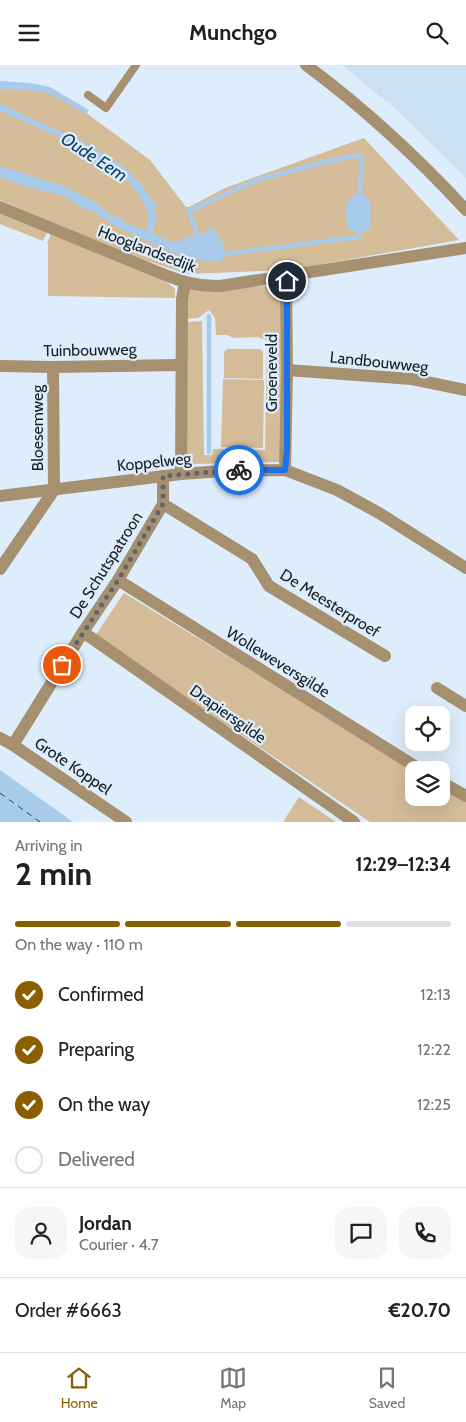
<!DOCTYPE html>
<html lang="en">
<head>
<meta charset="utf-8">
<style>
	body { margin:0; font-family:Cabin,sans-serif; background:#f6f6f6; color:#202124; height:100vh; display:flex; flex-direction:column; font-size:19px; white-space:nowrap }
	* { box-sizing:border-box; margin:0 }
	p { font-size:16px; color:#757577 }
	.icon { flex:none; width:28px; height:28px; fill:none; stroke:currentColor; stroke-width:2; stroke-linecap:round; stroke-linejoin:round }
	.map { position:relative; height:757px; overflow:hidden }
	.drawer { display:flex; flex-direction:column; background:#fff; flex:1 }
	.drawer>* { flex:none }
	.tools { position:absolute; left:405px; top:641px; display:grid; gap:10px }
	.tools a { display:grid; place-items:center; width:45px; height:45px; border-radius:10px; background:#fff; box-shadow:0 5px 20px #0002; font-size:25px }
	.pin { position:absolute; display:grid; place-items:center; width:42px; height:42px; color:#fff; margin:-21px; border:2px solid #fff; border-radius:50%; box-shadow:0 1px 5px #0007 }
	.courier { position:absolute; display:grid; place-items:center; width:50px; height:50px; margin:-25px; border:4px solid #1a73e8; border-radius:50%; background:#fff; color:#222; box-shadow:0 1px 6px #0007 }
	.summary em { font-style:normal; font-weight:700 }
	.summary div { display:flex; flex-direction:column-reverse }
	.summary { display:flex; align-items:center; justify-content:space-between; height:85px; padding:0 15px }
	h1 { font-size:32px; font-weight:700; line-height:38px }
	.bar { display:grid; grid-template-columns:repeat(4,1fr); gap:8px 5px; align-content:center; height:60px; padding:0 15px }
	.bar i { height:6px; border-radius:4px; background:#e0e0e0 }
	.bar .selected { background:#8a5e01 }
	.bar p { grid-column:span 4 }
	.line { display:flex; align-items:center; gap:12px; padding:0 15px; border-top:1px solid #e0e0e0 }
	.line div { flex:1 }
	.round { display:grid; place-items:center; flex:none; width:52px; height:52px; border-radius:15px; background:#f6f6f6 }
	ol { padding:0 15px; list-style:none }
	li { display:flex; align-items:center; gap:15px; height:55px }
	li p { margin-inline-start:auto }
	li .icon { padding:5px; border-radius:50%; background:#8a5e01; color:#fff; stroke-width:4 }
	li:last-child { color:#757577 }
	li i { width:28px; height:28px; border:2px solid #e0e0e0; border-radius:50% }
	header { display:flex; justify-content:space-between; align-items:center; height:65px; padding:0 15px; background:#fff; font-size:22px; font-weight:700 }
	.tabs { display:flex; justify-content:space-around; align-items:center; height:70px; border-top:1px solid #e0e0e0; background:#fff; font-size:14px; color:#757577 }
	.tabs a { display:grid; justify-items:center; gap:2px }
	.tabs .selected { color:#8a5e01 }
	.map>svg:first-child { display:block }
	.built { fill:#cce0f4 }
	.green { fill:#d4bc99 }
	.water { fill:#a9cbeb }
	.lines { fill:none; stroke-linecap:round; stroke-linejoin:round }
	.stream { stroke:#a9cbeb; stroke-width:4.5 }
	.ferry { stroke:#0d426b; stroke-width:1; stroke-dasharray:6 5; stroke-linecap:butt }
	.lane { stroke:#a6906f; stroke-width:8 }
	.street { stroke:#a6906f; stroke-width:12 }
	.done { stroke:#5d666f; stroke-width:5; stroke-dasharray:0 9 }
	.route { stroke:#1a73e8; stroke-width:6 }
	.labels { text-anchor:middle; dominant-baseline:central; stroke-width:4.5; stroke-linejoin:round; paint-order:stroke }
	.street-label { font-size:16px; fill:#181e23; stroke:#deedfb }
	.water-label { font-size:18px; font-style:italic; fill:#0d426b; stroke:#deedfb }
</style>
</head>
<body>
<header><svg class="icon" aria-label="menu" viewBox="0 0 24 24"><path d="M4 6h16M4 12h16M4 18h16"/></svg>Munchgo<svg class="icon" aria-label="search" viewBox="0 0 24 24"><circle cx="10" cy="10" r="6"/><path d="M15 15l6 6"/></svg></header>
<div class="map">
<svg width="466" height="757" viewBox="0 0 466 757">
	<rect width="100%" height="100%" fill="#deedfb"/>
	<polygon class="built" points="342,0 466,0 466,113 398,46"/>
	<g class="green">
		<polygon points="0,16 49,23 81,44 150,95 186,142 189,142 225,123 364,73 459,175 289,205 187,209 132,191 0,135"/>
		<polygon points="0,148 47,167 43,176 0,159"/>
		<polygon points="51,169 168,218 175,224 175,233 48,231 48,179 47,178"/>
		<polygon points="281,221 282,269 280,397 194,399 186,392 185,257 202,256 204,390 212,390 213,384 265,385 267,277 269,276 258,272 234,273 227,270 216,270 215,253 209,245 198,253 184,254 183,223"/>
		<polygon points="227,284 260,284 263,287 263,314 224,313 224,287"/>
		<polygon points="223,314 264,315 263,383 221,382"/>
		<polygon points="124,528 414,705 414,732 441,732 441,722 466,737 466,757 370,757 95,571"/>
		<polygon points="299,732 336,757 283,757"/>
	</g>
	<g class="water">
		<polygon points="0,16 30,18 50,22 89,45 86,49 59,33 41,26 0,24"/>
		<path d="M0,39l79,36 41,24 21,20 16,23 -3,1c6,11 -2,16 0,26l17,8h10l3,-4 8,-2 6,1 14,-10 12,18 -2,17 -26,-2 -25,-8 -52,-24 -29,-18 -7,-1 -8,-7 -15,-7 -40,-10 -20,-8v-11l63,20 27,13 21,16 11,4 2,3 22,9 3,-13 -3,-11 -9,-15 -13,-15 -32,-26 -92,-40z"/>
		<path d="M354,129l12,2 4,5 1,6 -1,20 -2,3 -17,2c-6,-14 -10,-26 3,-38z"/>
		<polygon points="0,705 73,757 0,757"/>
	</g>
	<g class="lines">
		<g class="stream">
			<polyline points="79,80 96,94 108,99"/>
			<polyline points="198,176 198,172 189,146 257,115 329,96 359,90 362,97 360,129"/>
			<polyline points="217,190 358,172 361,166"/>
			<polyline points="209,251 209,387"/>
		</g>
		<polyline class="ferry" points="0,728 40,757"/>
		<polyline class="lane" points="88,30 106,43 136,0"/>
		<g class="street">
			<path d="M306,0c58,43 111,92 160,145"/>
			<path d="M0,142l160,66c20,8 38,14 60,13l246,-38"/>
			<polyline points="0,301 53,302 181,300"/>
			<polyline points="287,305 412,314 466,325"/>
			<polyline points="285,405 287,305 286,212"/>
			<polyline points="181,409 182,234 185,217"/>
			<polyline points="163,411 163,439"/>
			<polyline points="0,431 181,409 222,406 285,405 337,425 379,448 466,503"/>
			<polyline points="163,439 252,494 269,521 385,591"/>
			<polyline points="0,504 54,425 53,302"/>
			<polyline points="118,515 421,705"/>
			<polyline points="83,567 354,757"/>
			<polyline points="437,623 466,641"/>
			<polyline points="0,673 13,680 126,757"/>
			<polyline points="13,680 83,567 118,515 163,439"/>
			<polyline points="441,717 466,731"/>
		</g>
	</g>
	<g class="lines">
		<polyline class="done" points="62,600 118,515 163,439 163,411 239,405"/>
		<polyline class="route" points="239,405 285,405 287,384 287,216"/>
	</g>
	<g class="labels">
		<g class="street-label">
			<text transform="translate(147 184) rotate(21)">Hooglandsedijk</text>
			<text transform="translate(90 285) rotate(-1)">Tuinbouwweg</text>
			<text transform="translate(379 297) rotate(6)">Landbouwweg</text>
			<text transform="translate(271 308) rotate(-90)">Groeneveld</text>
			<text transform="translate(37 363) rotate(-90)">Bloesemweg</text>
			<text transform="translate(154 397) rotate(-6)">Koppelweg</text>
			<text transform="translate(106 500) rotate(-58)">De Schutspatroon</text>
			<text transform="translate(330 538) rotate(32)">De Meesterproef</text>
			<text transform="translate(278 597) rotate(32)">Wolleweversgilde</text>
			<text transform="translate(228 649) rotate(35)">Drapiersgilde</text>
			<text transform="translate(73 701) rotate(34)">Grote Koppel</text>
		</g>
		<g class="water-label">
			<text transform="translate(94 92) rotate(33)">Oude Eem</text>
		</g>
	</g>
</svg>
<div class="tools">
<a><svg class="icon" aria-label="locate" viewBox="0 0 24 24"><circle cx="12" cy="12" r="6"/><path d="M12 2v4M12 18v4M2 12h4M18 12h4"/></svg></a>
<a><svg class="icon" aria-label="layers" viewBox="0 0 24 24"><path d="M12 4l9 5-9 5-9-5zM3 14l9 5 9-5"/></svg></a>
</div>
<div class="pin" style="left:62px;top:600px;background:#ea580c"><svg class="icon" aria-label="bag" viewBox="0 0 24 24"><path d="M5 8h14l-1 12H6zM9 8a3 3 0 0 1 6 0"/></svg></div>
<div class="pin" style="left:287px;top:216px;background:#1f2937"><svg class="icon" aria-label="home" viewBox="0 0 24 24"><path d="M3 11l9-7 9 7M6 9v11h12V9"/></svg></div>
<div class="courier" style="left:239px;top:405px"><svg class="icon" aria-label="bike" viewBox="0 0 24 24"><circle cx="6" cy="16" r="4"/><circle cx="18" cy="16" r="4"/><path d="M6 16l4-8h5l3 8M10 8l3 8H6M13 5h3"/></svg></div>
</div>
<section class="drawer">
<div class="summary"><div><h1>2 min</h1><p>Arriving in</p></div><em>12:29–12:34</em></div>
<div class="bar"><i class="selected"></i><i class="selected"></i><i class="selected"></i><i></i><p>On the way · 110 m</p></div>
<ol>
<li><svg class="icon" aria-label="check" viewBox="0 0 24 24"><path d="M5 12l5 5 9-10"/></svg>Confirmed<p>12:13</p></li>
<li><svg class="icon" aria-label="check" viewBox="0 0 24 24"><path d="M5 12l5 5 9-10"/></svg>Preparing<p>12:22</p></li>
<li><svg class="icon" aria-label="check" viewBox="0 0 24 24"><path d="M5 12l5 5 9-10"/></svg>On the way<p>12:25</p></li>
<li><i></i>Delivered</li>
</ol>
<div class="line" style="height:90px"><a class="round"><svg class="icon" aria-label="person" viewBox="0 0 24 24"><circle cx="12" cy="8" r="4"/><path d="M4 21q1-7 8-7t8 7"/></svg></a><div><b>Jordan</b><p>Courier · 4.7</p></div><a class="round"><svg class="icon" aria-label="chat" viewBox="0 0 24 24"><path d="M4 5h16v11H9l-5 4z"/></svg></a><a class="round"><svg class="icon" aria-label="phone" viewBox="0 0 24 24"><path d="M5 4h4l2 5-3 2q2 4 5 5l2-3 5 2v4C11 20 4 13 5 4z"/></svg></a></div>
<div class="line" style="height:65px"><div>Order #6663</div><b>€20.70</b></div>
</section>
<nav class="tabs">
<a class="selected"><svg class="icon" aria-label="home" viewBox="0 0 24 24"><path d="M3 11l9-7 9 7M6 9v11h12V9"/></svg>Home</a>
<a><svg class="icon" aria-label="map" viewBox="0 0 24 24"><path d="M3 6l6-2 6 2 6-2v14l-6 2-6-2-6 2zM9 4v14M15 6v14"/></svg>Map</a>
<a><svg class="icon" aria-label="saved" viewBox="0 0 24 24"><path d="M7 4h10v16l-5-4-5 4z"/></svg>Saved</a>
</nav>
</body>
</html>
